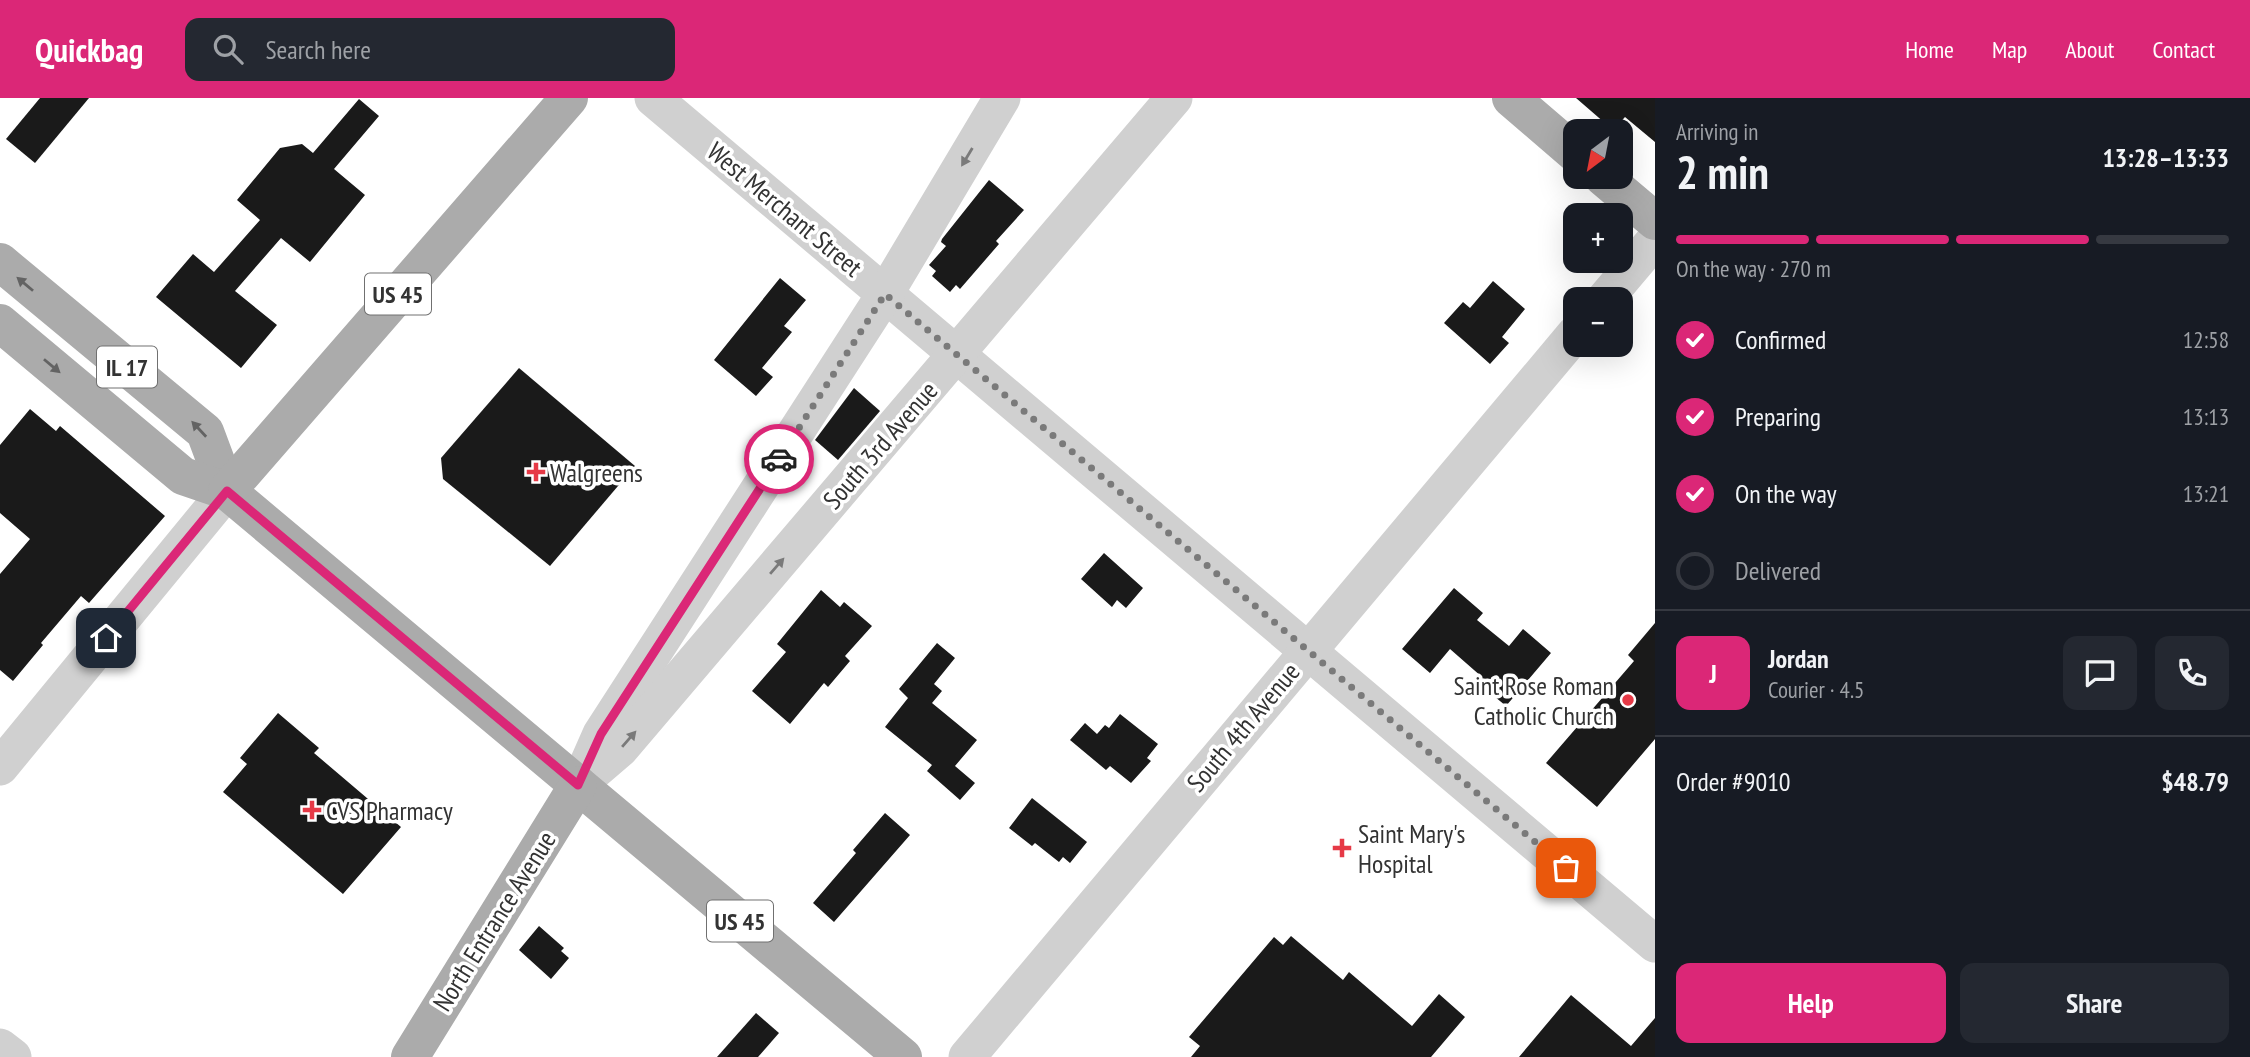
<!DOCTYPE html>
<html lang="en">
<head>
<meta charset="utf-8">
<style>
	body { margin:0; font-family:"PT Sans Narrow",sans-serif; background:#242831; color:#f1f3f6; height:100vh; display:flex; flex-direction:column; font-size:26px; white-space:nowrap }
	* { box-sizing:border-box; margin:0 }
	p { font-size:23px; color:#9ea1a6 }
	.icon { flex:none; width:38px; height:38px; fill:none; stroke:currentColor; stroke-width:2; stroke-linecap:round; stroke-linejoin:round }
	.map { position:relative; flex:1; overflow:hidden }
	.details { display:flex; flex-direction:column; background:#171b24; width:595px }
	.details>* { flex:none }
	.needle { width:46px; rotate:212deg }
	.fabs { position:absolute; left:1563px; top:21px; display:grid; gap:14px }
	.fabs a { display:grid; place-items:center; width:70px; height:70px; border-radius:14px; background:#171b24; box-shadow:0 7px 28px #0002; font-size:35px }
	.pin { position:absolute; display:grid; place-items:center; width:60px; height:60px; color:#fff; margin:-30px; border-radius:14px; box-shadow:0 4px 10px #0006 }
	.courier { position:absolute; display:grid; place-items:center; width:70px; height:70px; margin:-35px; border:5px solid #db2777; border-radius:50%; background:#fff; color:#222; box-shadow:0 2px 9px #0007 }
	.headline em { font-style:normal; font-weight:600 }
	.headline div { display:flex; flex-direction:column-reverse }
	.headline { display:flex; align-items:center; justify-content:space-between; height:119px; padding:0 21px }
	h1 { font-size:46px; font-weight:600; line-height:52px }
	.bar { display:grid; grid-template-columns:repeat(4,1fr); gap:10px 7px; align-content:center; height:84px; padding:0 21px }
	.bar i { height:9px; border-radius:5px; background:#363941 }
	.bar .selected { background:#db2777 }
	.bar p { grid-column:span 4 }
	.line { display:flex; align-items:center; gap:18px; padding:0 21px; border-top:2px solid #363941 }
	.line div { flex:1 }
	.round { display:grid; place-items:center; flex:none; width:74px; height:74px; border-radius:14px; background:#242831 }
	ol { padding:0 21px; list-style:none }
	li { display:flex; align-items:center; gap:21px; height:77px }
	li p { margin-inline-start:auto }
	li .icon { padding:7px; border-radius:50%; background:#db2777; color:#fff; stroke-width:4 }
	li:last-child { color:#9ea1a6 }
	li i { width:38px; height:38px; border:4px solid #363941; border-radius:50% }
	.action { display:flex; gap:14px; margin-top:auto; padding:14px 21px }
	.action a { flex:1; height:80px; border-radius:14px; background:#db2777; color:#fff; font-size:28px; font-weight:600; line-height:80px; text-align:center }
	.action a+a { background:#242831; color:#f1f3f6 }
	header { display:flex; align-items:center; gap:42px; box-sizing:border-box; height:98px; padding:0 35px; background:#db2777; color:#fff }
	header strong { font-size:33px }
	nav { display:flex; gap:38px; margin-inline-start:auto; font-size:24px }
	.search { width:490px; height:63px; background:#242831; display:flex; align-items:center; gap:18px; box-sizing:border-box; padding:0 24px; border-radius:14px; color:#9ea1a6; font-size:26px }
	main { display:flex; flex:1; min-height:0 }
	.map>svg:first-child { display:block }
	.building { fill:#1a1a1a }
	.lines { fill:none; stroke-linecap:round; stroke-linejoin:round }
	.minor { stroke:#d0d0d0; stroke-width:37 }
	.major { stroke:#ababab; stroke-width:38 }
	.oneway { fill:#7a7a7a }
	.oneway2 { fill:#636363 }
	.done { stroke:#7a7a7a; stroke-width:7; stroke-dasharray:0 12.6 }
	.route { stroke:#db2777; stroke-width:9 }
	.poi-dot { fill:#e63946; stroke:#fff; stroke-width:2.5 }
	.labels { text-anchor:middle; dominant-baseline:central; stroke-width:7; stroke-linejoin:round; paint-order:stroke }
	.shield { fill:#fff; stroke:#707070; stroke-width:2 }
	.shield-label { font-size:24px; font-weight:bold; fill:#333 }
	.street-label { font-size:26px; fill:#333; stroke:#fff }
	.poi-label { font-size:26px; fill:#333; stroke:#fff; text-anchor:start }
</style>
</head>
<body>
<header>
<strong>Quickbag</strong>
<div class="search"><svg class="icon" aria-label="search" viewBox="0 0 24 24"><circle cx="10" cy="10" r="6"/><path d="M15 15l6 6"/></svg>Search here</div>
<nav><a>Home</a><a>Map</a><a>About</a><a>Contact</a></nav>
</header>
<main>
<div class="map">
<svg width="1655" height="959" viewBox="0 0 1655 959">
	<rect width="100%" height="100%" fill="#fff"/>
	<g class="building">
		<polygon points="40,0 89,0 35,65 6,41"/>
		<polygon points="1576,0 1655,0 1655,44 1625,19 1613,32"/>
		<polygon points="359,1 379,18 334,71 365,97 310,164 281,140 235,193 277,227 241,270 156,199 193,156 214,174 260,122 237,102 280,50 302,46 313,55"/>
		<polygon points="989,82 1024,112 996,143 999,146 960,191 956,187 950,194 932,178 936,173 929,167 946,148 941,144 942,141"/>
		<polygon points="780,180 806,202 784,228 792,234 762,270 773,279 756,298 714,262"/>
		<polygon points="1493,183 1525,211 1502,239 1509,245 1490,266 1444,225 1463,204 1470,210"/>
		<polygon points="519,270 635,368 550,468 443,381 441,360"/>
		<polygon points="854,290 880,313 838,362 815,342"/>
		<polygon points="30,311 56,333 60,328 165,418 89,505 81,498 41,545 43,547 13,583 0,572 0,476 30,441 0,415 0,347"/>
		<polygon points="1104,455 1143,490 1126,510 1117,502 1112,509 1081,481"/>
		<polygon points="1454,490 1483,515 1477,522 1509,548 1523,531 1551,555 1506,608 1477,584 1482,579 1450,551 1430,575 1402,551"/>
		<polygon points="821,492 840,509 844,504 872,528 845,558 850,563 828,589 824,585 790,626 752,593 786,554 777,546"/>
		<polygon points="1655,525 1655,641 1597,709 1546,665 1634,563 1628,557"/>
		<polygon points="937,545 955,560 934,586 942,593 932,605 977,642 955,668 975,685 960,702 927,673 932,667 885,629 908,600 899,591"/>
		<polygon points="278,615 319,650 314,655 401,729 343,796 223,694 247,666 240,660"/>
		<polygon points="1120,616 1158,646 1147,660 1151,663 1131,685 1110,668 1106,672 1070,642 1085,625 1097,636 1105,627 1109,630"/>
		<polygon points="1032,700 1087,744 1070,765 1063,759 1059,764 1035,745 1032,748 1009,730"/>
		<polygon points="885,715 910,737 834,824 813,805 856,755 853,752"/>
		<polygon points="539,828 564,850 561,853 569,860 551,881 519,852"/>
		<polygon points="1291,838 1343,882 1349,874 1412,928 1439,896 1465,919 1431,959 1191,959 1200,948 1189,939 1274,839 1283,847"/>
		<polygon points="1571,897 1631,948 1655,920 1655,959 1519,959"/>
		<polygon points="756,915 779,935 758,959 717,959"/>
	</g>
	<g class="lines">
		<g class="minor">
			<polyline points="653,0 1655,846"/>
			<polyline points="1605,201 1655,142"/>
			<polyline points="0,669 227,393"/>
			<polyline points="586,670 601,636 885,196 1002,0"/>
			<polyline points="578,687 620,651 1174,0"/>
			<polyline points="0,949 13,959"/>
			<polyline points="967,959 1575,236"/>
		</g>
		<g class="major">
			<polyline points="1511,0 1575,55"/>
			<polyline points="1603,79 1655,123"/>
			<polyline points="0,164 205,334 227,393"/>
			<polyline points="0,225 183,378 227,393 903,959"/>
			<polyline points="227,393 569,0"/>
			<polyline points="410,959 578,687"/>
		</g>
	</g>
	<defs><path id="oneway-solid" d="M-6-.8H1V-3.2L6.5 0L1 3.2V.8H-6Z" transform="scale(1.75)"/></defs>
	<g class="oneway">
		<use href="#oneway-solid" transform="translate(967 59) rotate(121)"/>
		<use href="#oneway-solid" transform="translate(777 468) rotate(-49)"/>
		<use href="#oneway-solid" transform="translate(629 641) rotate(-49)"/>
	</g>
	<g class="oneway2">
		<use href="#oneway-solid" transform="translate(25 186) rotate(-140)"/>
		<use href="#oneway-solid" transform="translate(52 268) rotate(40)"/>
		<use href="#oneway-solid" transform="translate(199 331) rotate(-133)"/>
	</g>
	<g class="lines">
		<polyline class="done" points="779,361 885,196 1566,770"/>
		<polyline class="route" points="106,540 227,393 578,687 601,636 779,361"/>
	</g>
	<g class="poi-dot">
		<path d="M532.5 363.5h7v7h7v7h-7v7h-7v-7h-7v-7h7z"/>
		<circle cx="1628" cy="602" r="7"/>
		<path d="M308.5 701.5h7v7h7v7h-7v7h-7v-7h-7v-7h7z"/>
		<path d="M1338.5 739.5h7v7h7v7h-7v7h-7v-7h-7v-7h7z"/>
	</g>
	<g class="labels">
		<g class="shield">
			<rect x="365" y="175.5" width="66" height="41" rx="5"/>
			<rect x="97" y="248.5" width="60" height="41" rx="5"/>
			<rect x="707" y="802.5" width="66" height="41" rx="5"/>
		</g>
		<g class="shield-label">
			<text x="398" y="196">US 45</text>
			<text x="127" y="269">IL 17</text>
			<text x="740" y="823">US 45</text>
		</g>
		<g class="street-label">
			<text transform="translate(785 111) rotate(40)">West Merchant Street</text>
			<text transform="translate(880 347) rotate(-49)">South 3rd Avenue</text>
			<text transform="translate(1243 629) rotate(-50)">South 4th Avenue</text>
			<text transform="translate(494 823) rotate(-58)">North Entrance Avenue</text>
		</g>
		<g class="poi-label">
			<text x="550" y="374">Walgreens</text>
			<text x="1614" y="587" text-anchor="end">Saint Rose Roman<tspan x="1614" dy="30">Catholic Church</tspan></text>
			<text x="326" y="712">CVS Pharmacy</text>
			<text x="1358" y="735">Saint Mary's<tspan x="1358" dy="30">Hospital</tspan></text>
		</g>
	</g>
</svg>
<div class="fabs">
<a><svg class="needle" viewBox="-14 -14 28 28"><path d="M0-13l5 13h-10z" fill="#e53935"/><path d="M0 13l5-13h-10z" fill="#9ea1a6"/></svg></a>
<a>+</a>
<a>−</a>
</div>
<div class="pin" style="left:1566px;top:770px;background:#ea580c"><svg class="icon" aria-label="bag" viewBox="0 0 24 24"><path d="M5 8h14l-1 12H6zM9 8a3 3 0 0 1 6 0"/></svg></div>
<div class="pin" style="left:106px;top:540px;background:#1f2937"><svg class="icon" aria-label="home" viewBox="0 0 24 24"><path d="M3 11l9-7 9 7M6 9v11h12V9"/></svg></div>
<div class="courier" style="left:779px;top:361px"><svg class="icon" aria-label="car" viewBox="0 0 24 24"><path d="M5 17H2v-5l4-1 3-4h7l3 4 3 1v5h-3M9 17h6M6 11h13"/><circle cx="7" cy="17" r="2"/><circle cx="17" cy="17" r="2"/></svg></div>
</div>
<section class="details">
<div class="headline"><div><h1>2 min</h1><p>Arriving in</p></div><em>13:28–13:33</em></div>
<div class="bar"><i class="selected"></i><i class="selected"></i><i class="selected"></i><i></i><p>On the way · 270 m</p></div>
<ol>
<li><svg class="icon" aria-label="check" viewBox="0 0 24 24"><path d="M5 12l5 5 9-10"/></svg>Confirmed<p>12:58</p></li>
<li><svg class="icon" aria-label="check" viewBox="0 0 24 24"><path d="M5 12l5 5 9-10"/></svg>Preparing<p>13:13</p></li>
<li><svg class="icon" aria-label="check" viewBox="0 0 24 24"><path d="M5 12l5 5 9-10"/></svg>On the way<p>13:21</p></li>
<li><i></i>Delivered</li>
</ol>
<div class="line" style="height:126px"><b class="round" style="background:#db2777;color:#fff">J</b><div><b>Jordan</b><p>Courier · 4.5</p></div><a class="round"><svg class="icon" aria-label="chat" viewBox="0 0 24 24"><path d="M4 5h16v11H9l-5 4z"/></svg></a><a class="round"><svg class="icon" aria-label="phone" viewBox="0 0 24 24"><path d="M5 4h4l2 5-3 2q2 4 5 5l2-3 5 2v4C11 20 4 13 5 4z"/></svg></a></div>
<div class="line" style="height:91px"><div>Order #9010</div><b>$48.79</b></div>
<div class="action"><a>Help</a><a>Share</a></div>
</section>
</main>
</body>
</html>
